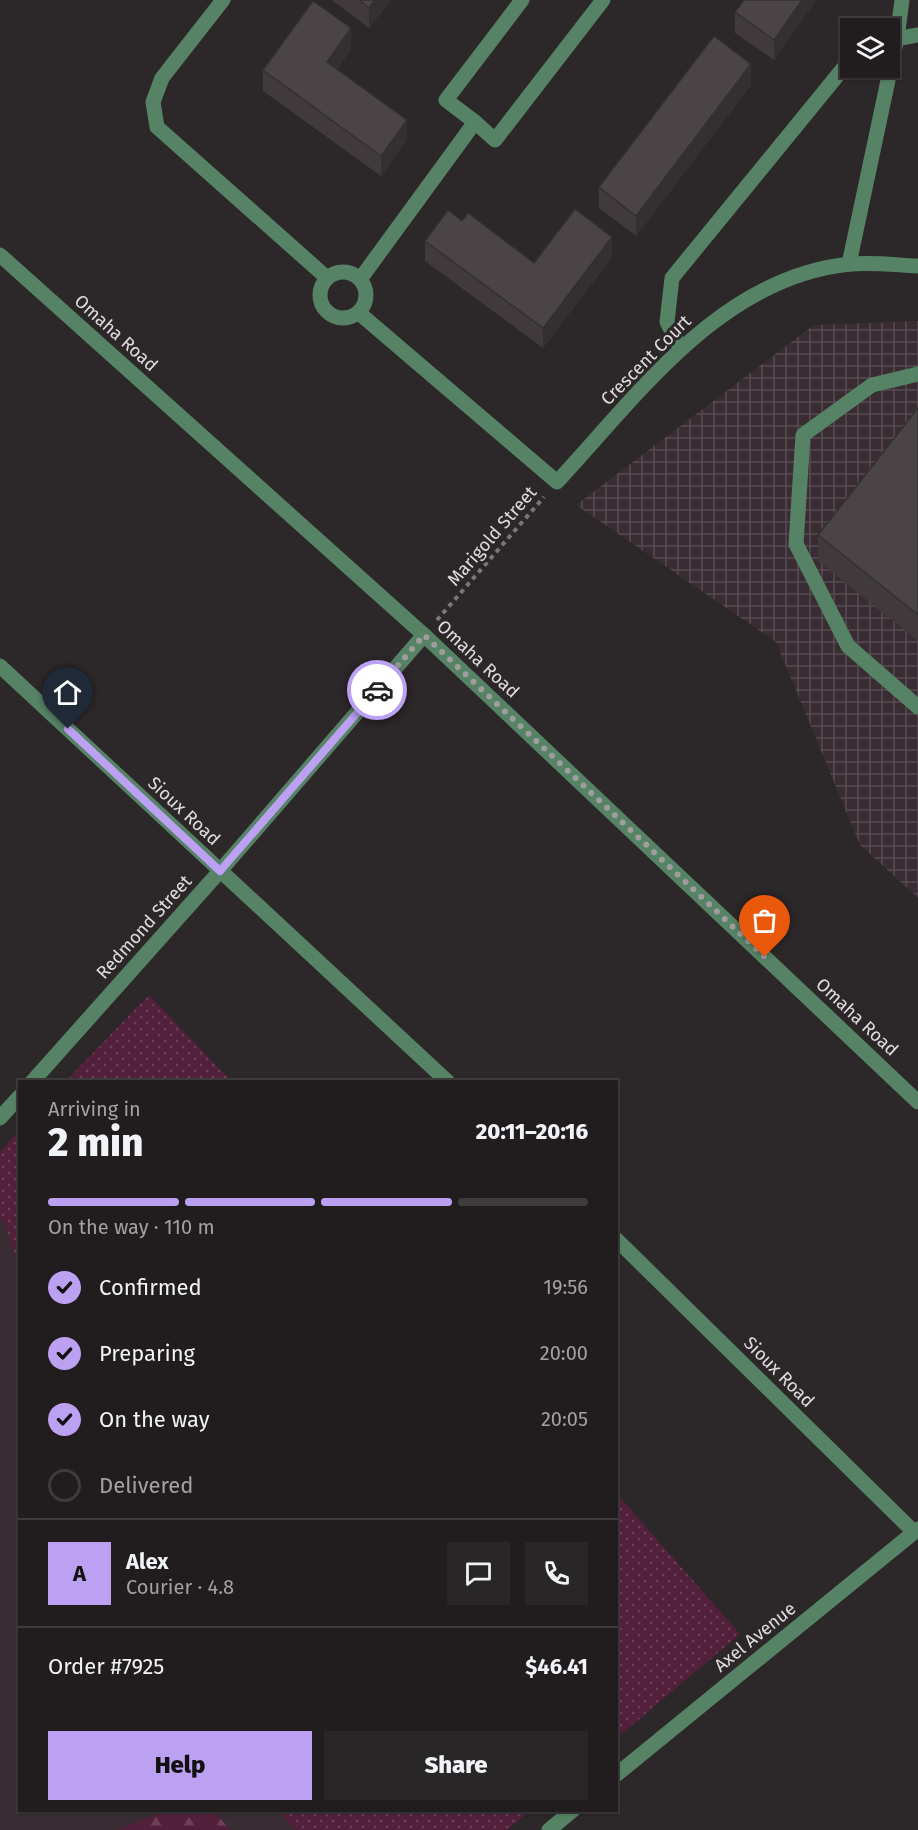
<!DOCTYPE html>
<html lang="en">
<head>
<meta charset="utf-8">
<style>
	body { margin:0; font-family:"Fira Sans",sans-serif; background:#292628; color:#f1f3f6; height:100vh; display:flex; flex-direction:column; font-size:22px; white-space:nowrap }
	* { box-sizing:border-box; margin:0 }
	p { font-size:20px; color:#a2a2a4 }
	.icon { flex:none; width:33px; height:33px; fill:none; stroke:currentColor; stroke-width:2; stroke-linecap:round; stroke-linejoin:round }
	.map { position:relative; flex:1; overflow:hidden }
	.drawer { position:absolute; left:18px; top:1080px; width:600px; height:732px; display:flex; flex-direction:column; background:#211d1f; border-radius:0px; box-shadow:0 2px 4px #0004,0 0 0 2px #3e3b3d }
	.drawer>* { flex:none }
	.controls { position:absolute; left:840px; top:18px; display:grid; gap:12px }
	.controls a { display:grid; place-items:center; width:60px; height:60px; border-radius:0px; background:#211d1f; box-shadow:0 2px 4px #0004,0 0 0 2px #3e3b3d; font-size:30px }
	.pin { position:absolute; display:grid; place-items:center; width:51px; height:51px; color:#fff; margin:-62px -26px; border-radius:50% 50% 50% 0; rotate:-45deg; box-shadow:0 0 6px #0007 }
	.pin .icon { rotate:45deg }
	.courier { position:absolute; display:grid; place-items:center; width:60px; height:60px; margin:-30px; border:4px solid #bca0f2; border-radius:50%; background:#fff; color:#222; box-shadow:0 2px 8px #0007 }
	.overview em { font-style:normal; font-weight:800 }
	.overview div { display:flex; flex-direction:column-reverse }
	.overview { display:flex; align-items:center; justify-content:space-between; height:102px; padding:0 30px }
	h1 { font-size:39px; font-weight:800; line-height:45px }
	.bar { display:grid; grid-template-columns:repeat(4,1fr); gap:9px 6px; align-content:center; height:72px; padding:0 30px }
	.bar i { height:8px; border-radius:4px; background:#3e3b3d }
	.bar .on { background:#bca0f2 }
	.bar p { grid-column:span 4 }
	.line { display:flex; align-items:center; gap:15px; padding:0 30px; border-top:2px solid #3e3b3d }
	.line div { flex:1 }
	.round { display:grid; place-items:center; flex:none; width:63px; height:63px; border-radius:0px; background:#292628 }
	ol { padding:0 30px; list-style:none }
	li { display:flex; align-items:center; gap:18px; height:66px }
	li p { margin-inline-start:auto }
	li .icon { padding:6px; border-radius:50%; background:#bca0f2; color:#111; stroke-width:4 }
	li:last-child { color:#a2a2a4 }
	li i { width:33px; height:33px; border:3px solid #3e3b3d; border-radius:50% }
	.primary-button { display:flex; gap:12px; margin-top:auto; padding:12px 30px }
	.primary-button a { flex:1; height:69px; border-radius:0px; background:#bca0f2; color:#111; font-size:24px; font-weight:800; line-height:69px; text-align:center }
	.primary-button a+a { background:#292628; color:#f1f3f6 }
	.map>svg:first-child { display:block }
	.built { fill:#392d33 }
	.industrial { fill:url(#industrial-grid) }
	.grass { fill:url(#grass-dots) }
	.forest { fill:url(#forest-firs) }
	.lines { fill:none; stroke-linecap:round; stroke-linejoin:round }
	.path { stroke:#7b7678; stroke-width:4; stroke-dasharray:4.5 4.5; stroke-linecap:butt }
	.minor { stroke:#568265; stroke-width:15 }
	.wall { fill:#403a3d }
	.shaded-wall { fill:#343032 }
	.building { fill:#4a4447; stroke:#343032; stroke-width:1.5 }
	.done { stroke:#a19d9f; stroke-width:6; stroke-dasharray:0 10.8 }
	.route { stroke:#bca0f2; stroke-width:8 }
	.labels { text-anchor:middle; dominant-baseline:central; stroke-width:6; stroke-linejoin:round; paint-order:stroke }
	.street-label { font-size:18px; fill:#e0dcde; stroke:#2c2729 }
</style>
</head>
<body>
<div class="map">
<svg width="918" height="1830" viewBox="0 0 918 1830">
	<defs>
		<pattern id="industrial-grid" width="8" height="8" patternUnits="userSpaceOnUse" patternTransform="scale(1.5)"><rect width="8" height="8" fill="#392d33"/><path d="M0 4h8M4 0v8" fill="none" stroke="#554b50"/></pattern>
		<pattern id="grass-dots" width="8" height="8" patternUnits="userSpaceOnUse" patternTransform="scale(1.5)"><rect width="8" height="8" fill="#53203c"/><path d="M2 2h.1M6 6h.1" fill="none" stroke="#6b4058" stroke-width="1.8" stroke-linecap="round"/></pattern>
		<pattern id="forest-firs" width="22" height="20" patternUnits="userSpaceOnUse" patternTransform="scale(1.5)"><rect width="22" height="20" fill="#53203c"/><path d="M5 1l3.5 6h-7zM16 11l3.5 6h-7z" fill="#6b4058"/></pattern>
	</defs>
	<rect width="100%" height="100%" fill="#2c2729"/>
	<g class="built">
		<polygon points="19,1131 20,1810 164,1811 118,1830 0,1830 0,1152"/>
		<polygon points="214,1811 521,1811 496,1830 230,1830"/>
	</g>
	<polygon class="industrial" points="918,321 918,898 860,845 776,642 576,505 814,325"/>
	<g class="grass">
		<polygon points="149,995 231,1081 66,1081"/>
		<polygon points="19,1131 19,1269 6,1226 0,1217 0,1152"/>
		<polygon points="617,1494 740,1634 617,1738 616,1738"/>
		<polygon points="279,1811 530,1811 507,1830 295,1830"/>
	</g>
	<polygon class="forest" points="164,1811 214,1811 230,1830 118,1830"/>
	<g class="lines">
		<polyline class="path" points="437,620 544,497"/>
		<g class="minor">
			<polyline points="223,0 162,78 153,102 157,127 326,277"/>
			<polyline points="890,40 918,35"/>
			<polyline points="475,122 446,100 522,0"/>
			<polyline points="0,255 424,635 918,1102"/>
			<polyline points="849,264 897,38 902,0"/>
			<circle cx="343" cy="295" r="23"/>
			<polyline points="361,278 475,122 495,140 603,0"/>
			<path d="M359,313l198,169c81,-87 164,-205 293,-218 22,-2 46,1 68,2"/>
			<polyline points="681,349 667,322 672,278 850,60"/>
			<polyline points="918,374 872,385 803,435 796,544 848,646 918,707"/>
			<polyline points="0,666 448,1082"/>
			<polyline points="32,1082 220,871 424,635"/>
			<polyline points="0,1118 20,1096"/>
			<polyline points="616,1239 914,1532"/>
			<polyline points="616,1775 918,1529"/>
			<polyline points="549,1830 573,1810"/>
		</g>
	</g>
	<g class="wall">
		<polygon points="332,0 391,0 369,28"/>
		<polygon points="744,0 816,0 774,60 735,33 735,12"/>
		<polygon points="351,49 337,69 407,140 381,176 263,91 263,70"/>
		<polygon points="751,85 636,236 599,208 599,187"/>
		<polygon points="462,221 534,263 612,257 543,348 425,261 425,241"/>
		<polygon points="918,408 918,641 818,561 818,535"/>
	</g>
	<g class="shaded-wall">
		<polygon points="375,0 391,0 369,28 369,8"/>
		<polygon points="802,0 816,0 774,60 774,40"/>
		<polygon points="351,28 351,49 327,82 327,62"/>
		<polygon points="751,64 751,85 636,236 636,216"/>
		<polygon points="407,120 407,140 381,176 381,156"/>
		<polygon points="612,237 612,257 543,348 543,328"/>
	</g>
	<g class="building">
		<polygon points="359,0 375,0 369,8"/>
		<polygon points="744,0 802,0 774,40 735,12"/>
		<polygon points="313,1 351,28 327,62 407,120 381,156 263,70"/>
		<polygon points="714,36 751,64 636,216 599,187"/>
		<polygon points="575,209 612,237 543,328 425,241 448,210 462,221 468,213 534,263"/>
		<polygon points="918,408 918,615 818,535"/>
	</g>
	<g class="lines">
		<polyline class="done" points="377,690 424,635 765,957"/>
		<polyline class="route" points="68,729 220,871 377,690"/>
	</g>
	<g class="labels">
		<g class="street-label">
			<text transform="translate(116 333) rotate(42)">Omaha Road</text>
			<text transform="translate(646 360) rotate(-45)">Crescent Court</text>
			<text transform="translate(492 536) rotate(-49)">Marigold Street</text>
			<text transform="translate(478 659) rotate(43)">Omaha Road</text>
			<text transform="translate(184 811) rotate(43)">Sioux Road</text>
			<text transform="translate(144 927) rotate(-48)">Redmond Street</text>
			<text transform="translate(857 1017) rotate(43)">Omaha Road</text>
			<text transform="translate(779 1372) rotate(45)">Sioux Road</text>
			<text transform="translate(755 1637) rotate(-39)">Axel Avenue</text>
		</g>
	</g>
</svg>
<div class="controls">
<a><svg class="icon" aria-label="layers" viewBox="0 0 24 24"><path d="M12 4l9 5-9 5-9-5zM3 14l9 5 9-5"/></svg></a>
</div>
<div class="pin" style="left:765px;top:957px;background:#ea580c"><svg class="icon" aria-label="bag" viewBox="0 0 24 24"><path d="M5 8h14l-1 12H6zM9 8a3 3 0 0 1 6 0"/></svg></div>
<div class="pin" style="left:68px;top:729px;background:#1f2937"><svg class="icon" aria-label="home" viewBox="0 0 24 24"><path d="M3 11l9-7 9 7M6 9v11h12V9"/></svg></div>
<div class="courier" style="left:377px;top:690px"><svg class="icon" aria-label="car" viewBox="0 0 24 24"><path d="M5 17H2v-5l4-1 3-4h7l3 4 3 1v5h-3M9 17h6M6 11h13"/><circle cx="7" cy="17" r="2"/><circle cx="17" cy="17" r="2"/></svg></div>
<section class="drawer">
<div class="overview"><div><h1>2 min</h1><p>Arriving in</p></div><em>20:11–20:16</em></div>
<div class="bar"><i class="on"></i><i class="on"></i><i class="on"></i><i></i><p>On the way · 110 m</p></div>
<ol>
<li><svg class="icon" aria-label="check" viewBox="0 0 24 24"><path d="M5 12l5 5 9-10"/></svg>Confirmed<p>19:56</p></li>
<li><svg class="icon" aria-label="check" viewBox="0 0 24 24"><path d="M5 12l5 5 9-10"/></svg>Preparing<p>20:00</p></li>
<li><svg class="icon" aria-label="check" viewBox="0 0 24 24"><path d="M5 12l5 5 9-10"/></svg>On the way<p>20:05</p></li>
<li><i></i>Delivered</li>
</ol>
<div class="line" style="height:108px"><b class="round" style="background:#bca0f2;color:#111">A</b><div><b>Alex</b><p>Courier · 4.8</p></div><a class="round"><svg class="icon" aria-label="chat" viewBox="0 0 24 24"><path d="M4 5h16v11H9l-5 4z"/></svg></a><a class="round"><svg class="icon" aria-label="phone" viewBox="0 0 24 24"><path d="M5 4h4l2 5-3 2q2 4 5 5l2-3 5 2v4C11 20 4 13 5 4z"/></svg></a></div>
<div class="line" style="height:78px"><div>Order #7925</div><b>$46.41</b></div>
<div class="primary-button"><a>Help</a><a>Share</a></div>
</section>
</div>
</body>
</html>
